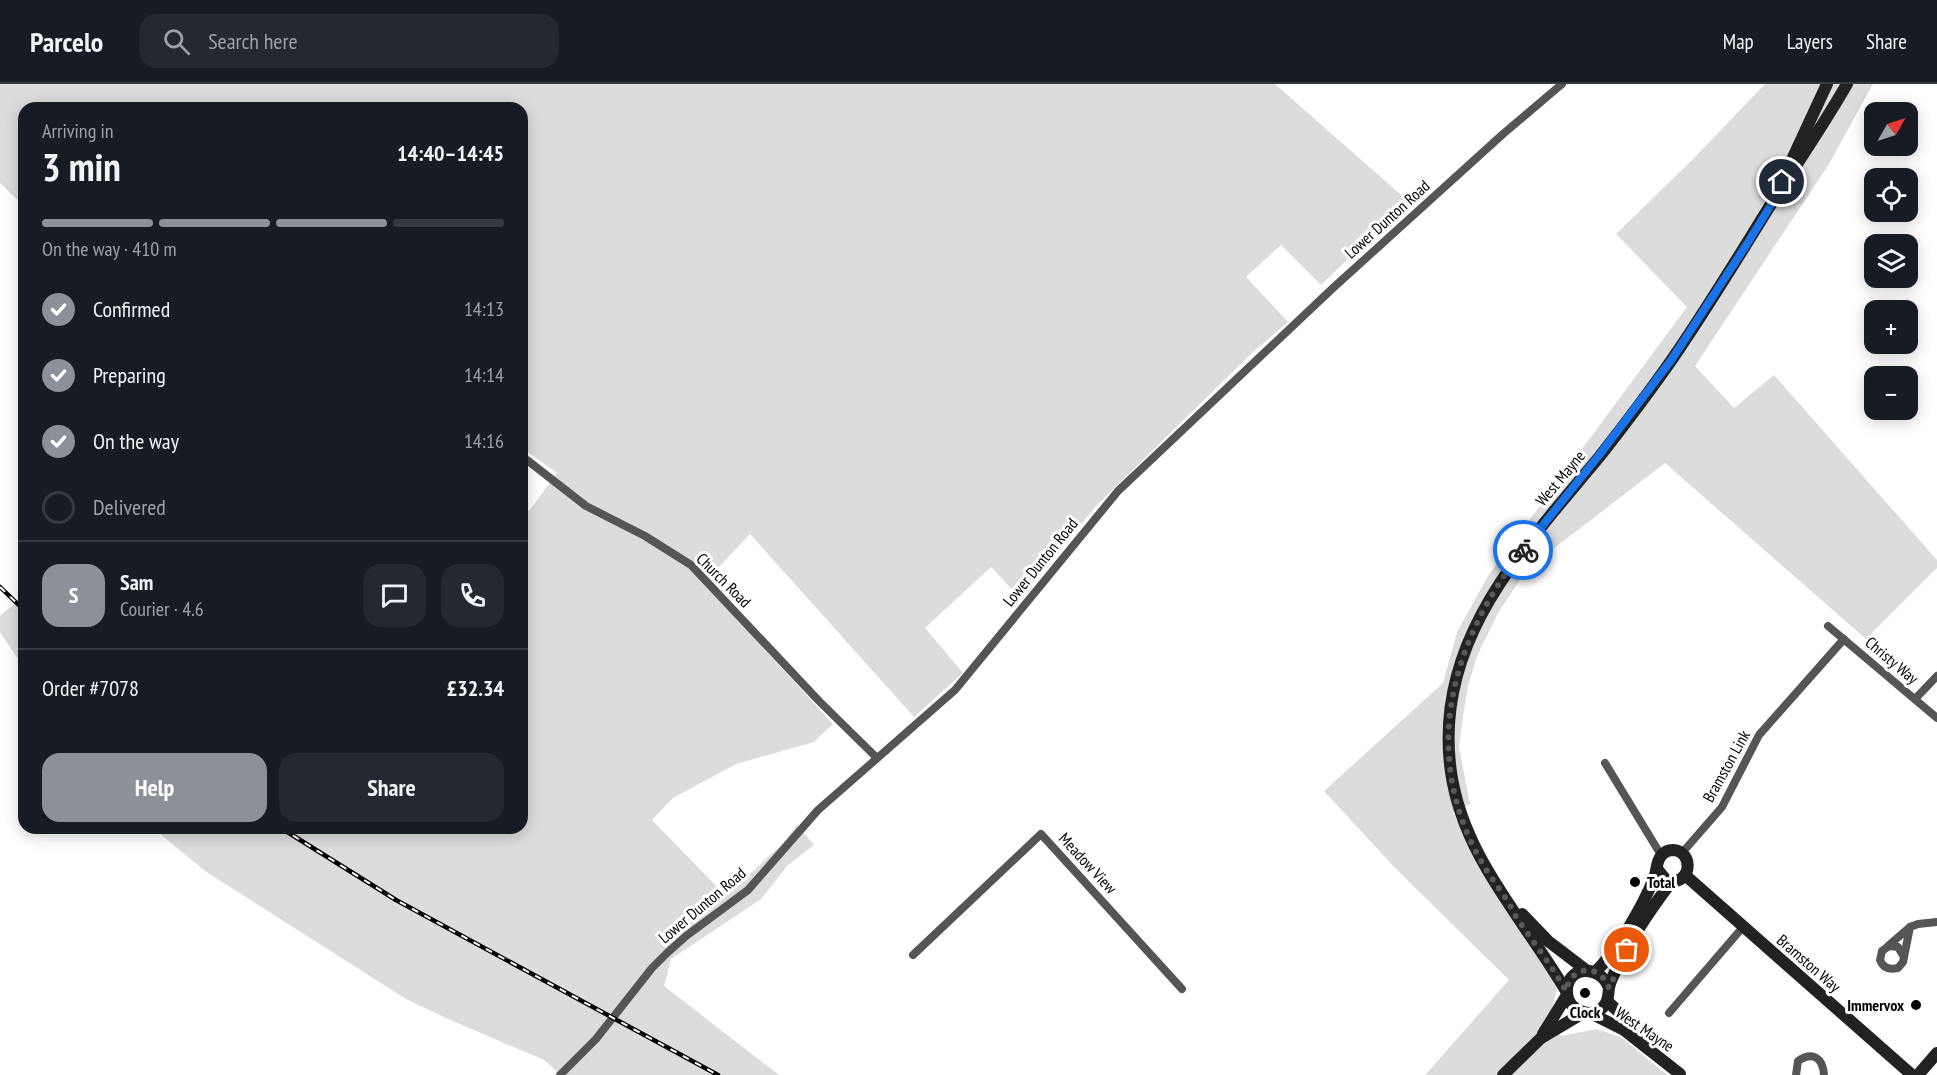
<!DOCTYPE html>
<html lang="en">
<head>
<meta charset="utf-8">
<style>
	body { margin:0; font-family:"PT Sans Narrow",sans-serif; background:#242831; color:#f1f3f6; height:100vh; display:flex; flex-direction:column; font-size:22px; white-space:nowrap }
	* { box-sizing:border-box; margin:0 }
	p { font-size:20px; color:#9ea1a6 }
	.icon { flex:none; width:33px; height:33px; fill:none; stroke:currentColor; stroke-width:2; stroke-linecap:round; stroke-linejoin:round }
	.map { position:relative; flex:1; overflow:hidden }
	.drawer { position:absolute; left:18px; top:18px; width:510px; height:732px; display:flex; flex-direction:column; background:#171b24; border-radius:18px; box-shadow:0 3px 15px #0003 }
	.drawer>* { flex:none }
	.needle { width:39px; rotate:51deg }
	.fabs { position:absolute; left:1864px; top:18px; display:grid; gap:12px }
	.fabs a { display:grid; place-items:center; width:54px; height:54px; border-radius:12px; background:#171b24; box-shadow:0 3px 15px #0003; font-size:30px }
	.pin { position:absolute; display:grid; place-items:center; width:51px; height:51px; color:#fff; margin:-26px; border:3px solid #fff; border-radius:50%; box-shadow:0 2px 6px #0007 }
	.courier { position:absolute; display:grid; place-items:center; width:60px; height:60px; margin:-30px; border:4px solid #1a73e8; border-radius:50%; background:#fff; color:#222; box-shadow:0 2px 8px #0007 }
	.overview em { font-style:normal; font-weight:600 }
	.overview div { display:flex; flex-direction:column-reverse }
	.overview { display:flex; align-items:center; justify-content:space-between; height:102px; padding:0 24px }
	h1 { font-size:39px; font-weight:600; line-height:45px }
	.bar { display:grid; grid-template-columns:repeat(4,1fr); gap:9px 6px; align-content:center; height:72px; padding:0 24px }
	.bar i { height:8px; border-radius:4px; background:#363941 }
	.bar .on { background:#8c9099 }
	.bar p { grid-column:span 4 }
	.line { display:flex; align-items:center; gap:15px; padding:0 24px; border-top:2px solid #363941 }
	.line div { flex:1 }
	.round { display:grid; place-items:center; flex:none; width:63px; height:63px; border-radius:18px; background:#242831 }
	ol { padding:0 24px; list-style:none }
	li { display:flex; align-items:center; gap:18px; height:66px }
	li p { margin-inline-start:auto }
	li .icon { padding:6px; border-radius:50%; background:#8c9099; color:#fff; stroke-width:4 }
	li:last-child { color:#9ea1a6 }
	li i { width:33px; height:33px; border:3px solid #363941; border-radius:50% }
	.primary-button { display:flex; gap:12px; margin-top:auto; padding:12px 24px }
	.primary-button a { flex:1; height:69px; border-radius:18px; background:#8c9099; color:#fff; font-size:24px; font-weight:600; line-height:69px; text-align:center }
	.primary-button a+a { background:#242831; color:#f1f3f6 }
	header { display:flex; align-items:center; gap:36px; box-sizing:border-box; height:84px; padding:0 30px; background:#171b24; border-bottom:2px solid #363941 }
	header strong { font-size:28px }
	nav { display:flex; gap:33px; margin-inline-start:auto; font-size:21px }
	.search { width:420px; height:54px; background:#242831; display:flex; align-items:center; gap:15px; box-sizing:border-box; padding:0 21px; border-radius:18px; color:#9ea1a6; font-size:22px }
	.map>svg:first-child { display:block }
	.green { fill:#dcdcdc }
	.lines { fill:none; stroke-linecap:round; stroke-linejoin:round }
	.street { stroke:#555; stroke-width:8 }
	.secondary { stroke:#222; stroke-width:12 }
	.rail-casing { stroke:#000; stroke-width:4.5 }
	.rail { stroke:#fff; stroke-width:2; stroke-dasharray:7; stroke-linecap:butt }
	.done { stroke:#595959; stroke-width:6; stroke-dasharray:0 10.8 }
	.route { stroke:#1a73e8; stroke-width:8 }
	.poi-dot { fill:#000; stroke:#fff; stroke-width:2 }
	.labels { text-anchor:middle; dominant-baseline:central; stroke-width:6; stroke-linejoin:round; paint-order:stroke }
	.street-label { font-size:16px; fill:#000; stroke:#fff }
	.poi-label { font-size:16px; font-weight:bold; fill:#000; stroke:#fff; text-anchor:start }
</style>
</head>
<body>
<header>
<strong>Parcelo</strong>
<div class="search"><svg class="icon" aria-label="search" viewBox="0 0 24 24"><circle cx="10" cy="10" r="6"/><path d="M15 15l6 6"/></svg>Search here</div>
<nav><a>Map</a><a>Layers</a><a>Share</a></nav>
</header>
<div class="map">
<svg width="1937" height="991" viewBox="0 0 1937 991">
	<rect width="100%" height="100%" fill="#fff"/>
	<g class="green">
		<polygon points="0,0 1275,0 1408,117 1321,201 1281,161 1246,193 1288,238 1253,268 1095,423 1065,461 1018,512 991,483 925,544 963,589 914,633 750,450 704,499 833,640 814,658 736,680 673,714 652,736 726,812 783,759 797,741 814,761 788,781 761,815 671,875 664,902 779,991 561,991 544,976 446,934 406,915 205,787 153,744 522,744 522,422 529,427 557,389 522,364 522,24 24,24 24,122 0,99"/>
		<polygon points="1765,0 1873,0 1829,80 1695,282 1734,324 1774,291 1937,476 1937,484 1866,555 1665,379 1527,485 1498,529 1477,572 1468,602 1463,632 1459,663 1470,720 1453,729 1503,823 1551,887 1557,906 1547,940 1562,952 1596,945 1621,953 1667,991 1425,991 1509,896 1394,783 1324,707 1443,599 1457,548 1488,492 1687,223 1616,150 1693,75"/>
		<polygon points="24,512 24,584 0,548 0,532"/>
	</g>
	<g class="lines">
		<g class="street">
			<polyline points="522,378 527,376 586,422 645,452 691,481 819,617 877,674"/>
			<polyline points="1828,542 1937,634"/>
			<polyline points="1915,615 1937,592"/>
			<polyline points="1605,679 1661,771"/>
			<polyline points="1682,769 1722,723 1759,651 1844,555"/>
			<polyline points="1888,862 1910,843"/>
			<polyline points="913,871 1041,750 1182,905"/>
			<path d="M1904,873l-6,-10 -9,-1 -7,5 -2,9c3,8 9,10 18,8l5,-6 7,-35 8,-3 19,-2"/>
			<polyline points="1669,929 1743,843"/>
			<polyline points="560,991 596,955 652,884 667,869 686,852 748,806 818,726 955,606 1118,407 1333,204 1503,50 1562,0"/>
			<path d="M1796,991l2,-14c15,-10 25,-3 26,14"/>
		</g>
		<g class="secondary">
			<polyline points="1789,82 1827,0"/>
			<polyline points="1685,791 1912,991"/>
			<polyline points="1522,830 1548,857 1586,886"/>
			<path d="M1595,888c22,-21 48,-66 59,-94 3,-7 2,-16 7,-22 3,-4 7,-6 12,-6 22,1 19,38 -7,30l-8,-10"/>
			<path d="M1609,904c-9,-25 -44,-22 -42,5 1,18 25,27 37,13 5,-6 4,-11 5,-18 1,-8 7,-18 11,-25 13,-29 33,-57 52,-82"/>
			<path d="M1566,907c-42,-72 -103,-134 -115,-219 -19,-131 73,-224 149,-316 25,-32 50,-65 73,-98 35,-51 67,-104 100,-157 25,-39 51,-77 74,-117"/>
			<polyline points="1607,917 1652,959"/>
			<polyline points="1590,929 1624,946 1680,990"/>
			<polyline points="1543,950 1567,911"/>
			<polyline points="1503,991 1541,954 1583,929"/>
			<polyline points="1918,991 1937,969"/>
		</g>
		<g class="rail-casing">
			<g id="rail">
				<polyline points="0,503 24,526"/>
				<polyline points="281,744 396,816 718,991"/>
			</g>
		</g>
		<use href="#rail" class="rail"/>
	</g>
	<g class="lines">
		<path class="done" d="M1523,466c-72,91 -103,204 -42,311 7,13 17,25 25,38 4,5 6,11 9,16 17,26 36,49 51,76 5,-26 34,-28 43,-3l18,-38"/>
		<polyline class="route" points="1523,466 1600,370 1672,275 1747,160 1774,116 1782,98"/>
	</g>
	<g class="poi-dot">
		<circle cx="1635" cy="798" r="6"/>
		<circle cx="1585" cy="909" r="6"/>
		<circle cx="1916" cy="921" r="6"/>
	</g>
	<g class="labels">
		<g class="street-label">
			<text transform="translate(1387 135) rotate(-42)">Lower Dunton Road</text>
			<text transform="translate(1560 394) rotate(-50)">West Mayne</text>
			<text transform="translate(1040 478) rotate(-51)">Lower Dunton Road</text>
			<text transform="translate(724 496) rotate(45)">Church Road</text>
			<text transform="translate(1892 576) rotate(40)">Christy Way</text>
			<text transform="translate(1726 682) rotate(-61)">Bramston Link</text>
			<text transform="translate(1088 779) rotate(47)">Meadow View</text>
			<text transform="translate(702 821) rotate(-40)">Lower Dunton Road</text>
			<text transform="translate(1809 879) rotate(41)">Bramston Way</text>
			<text transform="translate(1645 945) rotate(34)">West Mayne</text>
		</g>
		<g class="poi-label">
			<text x="1647" y="798">Total</text>
			<text x="1904" y="921" text-anchor="end">Immervox</text>
			<text x="1585" y="928" text-anchor="middle">Clock</text>
		</g>
	</g>
</svg>
<div class="fabs">
<a><svg class="needle" viewBox="-14 -14 28 28"><path d="M0-13l5 13h-10z" fill="#e53935"/><path d="M0 13l5-13h-10z" fill="#9ea1a6"/></svg></a>
<a><svg class="icon" aria-label="locate" viewBox="0 0 24 24"><circle cx="12" cy="12" r="6"/><path d="M12 2v4M12 18v4M2 12h4M18 12h4"/></svg></a>
<a><svg class="icon" aria-label="layers" viewBox="0 0 24 24"><path d="M12 4l9 5-9 5-9-5zM3 14l9 5 9-5"/></svg></a>
<a>+</a>
<a>−</a>
</div>
<div class="pin" style="left:1627px;top:866px;background:#ea580c"><svg class="icon" aria-label="bag" viewBox="0 0 24 24"><path d="M5 8h14l-1 12H6zM9 8a3 3 0 0 1 6 0"/></svg></div>
<div class="pin" style="left:1782px;top:98px;background:#1f2937"><svg class="icon" aria-label="home" viewBox="0 0 24 24"><path d="M3 11l9-7 9 7M6 9v11h12V9"/></svg></div>
<div class="courier" style="left:1523px;top:466px"><svg class="icon" aria-label="bike" viewBox="0 0 24 24"><circle cx="6" cy="16" r="4"/><circle cx="18" cy="16" r="4"/><path d="M6 16l4-8h5l3 8M10 8l3 8H6M13 5h3"/></svg></div>
<section class="drawer">
<div class="overview"><div><h1>3 min</h1><p>Arriving in</p></div><em>14:40–14:45</em></div>
<div class="bar"><i class="on"></i><i class="on"></i><i class="on"></i><i></i><p>On the way · 410 m</p></div>
<ol>
<li><svg class="icon" aria-label="check" viewBox="0 0 24 24"><path d="M5 12l5 5 9-10"/></svg>Confirmed<p>14:13</p></li>
<li><svg class="icon" aria-label="check" viewBox="0 0 24 24"><path d="M5 12l5 5 9-10"/></svg>Preparing<p>14:14</p></li>
<li><svg class="icon" aria-label="check" viewBox="0 0 24 24"><path d="M5 12l5 5 9-10"/></svg>On the way<p>14:16</p></li>
<li><i></i>Delivered</li>
</ol>
<div class="line" style="height:108px"><b class="round" style="background:#8c9099;color:#fff">S</b><div><b>Sam</b><p>Courier · 4.6</p></div><a class="round"><svg class="icon" aria-label="chat" viewBox="0 0 24 24"><path d="M4 5h16v11H9l-5 4z"/></svg></a><a class="round"><svg class="icon" aria-label="phone" viewBox="0 0 24 24"><path d="M5 4h4l2 5-3 2q2 4 5 5l2-3 5 2v4C11 20 4 13 5 4z"/></svg></a></div>
<div class="line" style="height:78px"><div>Order #7078</div><b>£32.34</b></div>
<div class="primary-button"><a>Help</a><a>Share</a></div>
</section>
</div>
</body>
</html>
